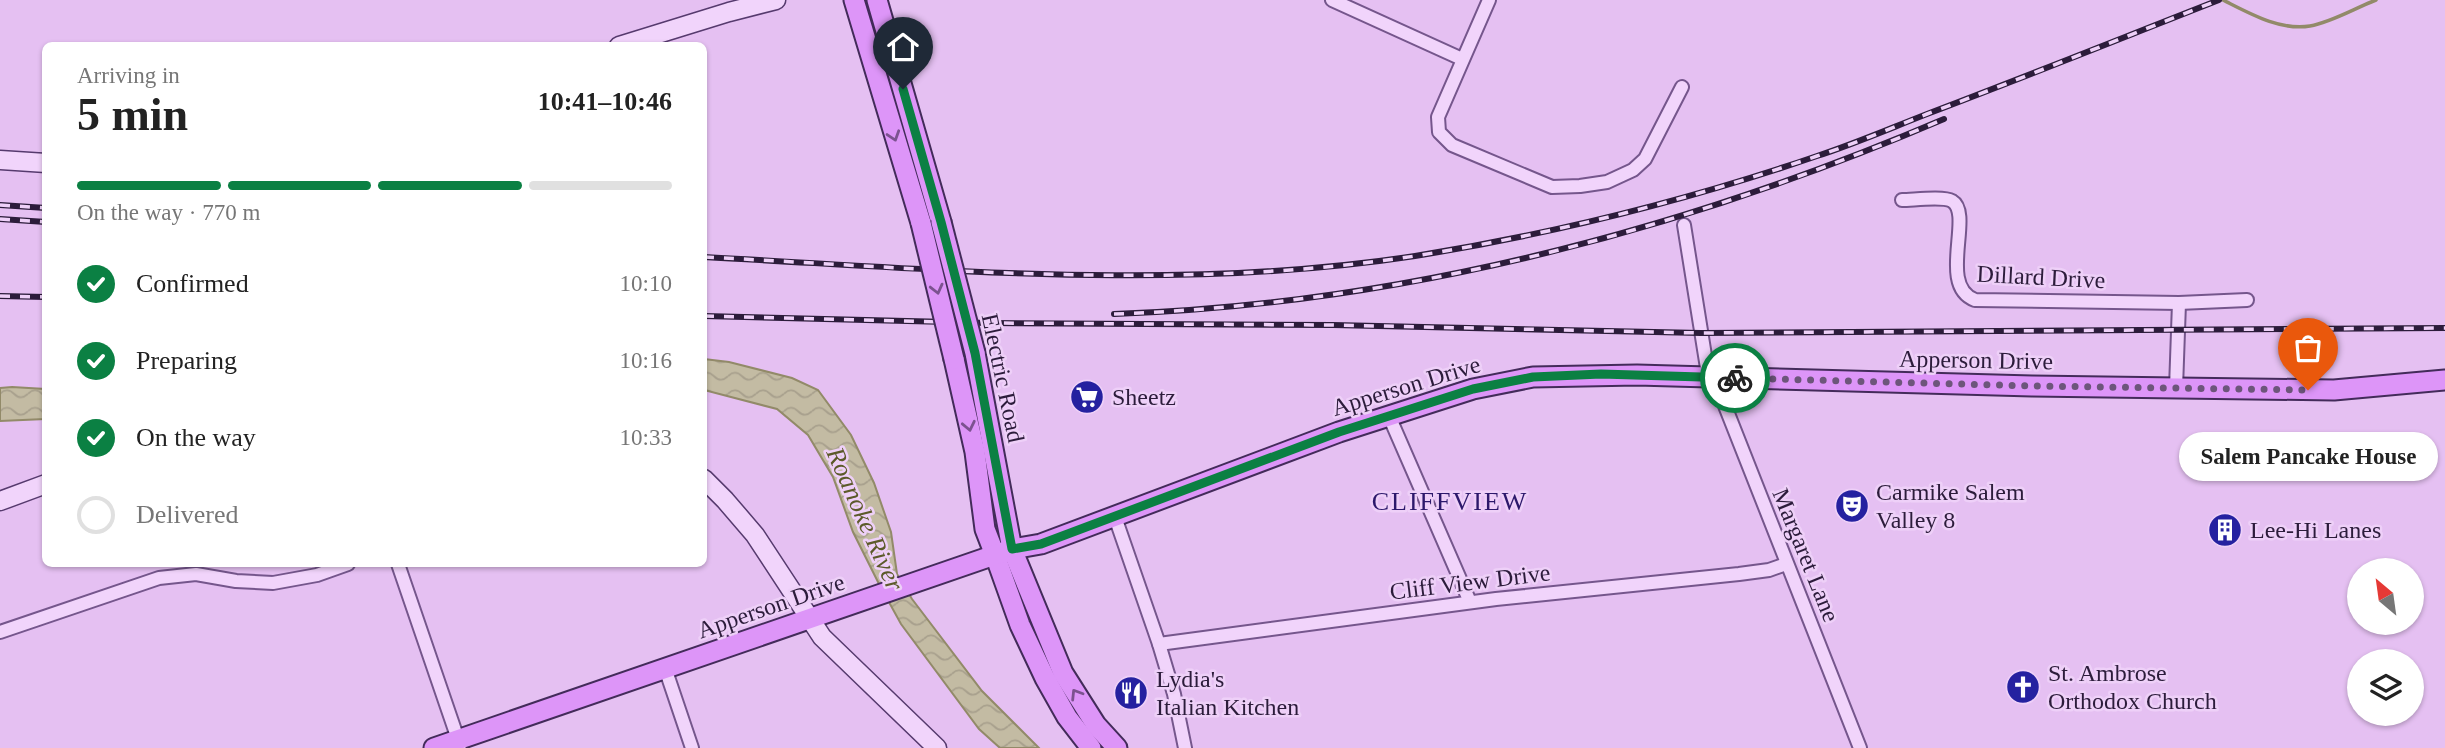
<!DOCTYPE html>
<html lang="en">
<head>
<meta charset="utf-8">
<style>
	body { margin:0; font-family:"Times New Roman",serif; background:#f6f6f6; color:#222; height:100vh; display:flex; flex-direction:column; font-size:26px; white-space:nowrap }
	* { box-sizing:border-box; margin:0 }
	p { font-size:23px; color:#767676 }
	.icon { flex:none; width:38px; height:38px; fill:none; stroke:currentColor; stroke-width:2; stroke-linecap:round; stroke-linejoin:round }
	.map { position:relative; flex:1; overflow:hidden }
	.drawer { position:absolute; left:42px; top:42px; width:665px; height:525px; display:flex; flex-direction:column; background:#fff; border-radius:10px; box-shadow:0 2px 5px #0004 }
	.drawer>* { flex:none }
	.needle { width:46px; rotate:331deg }
	.buttons { position:absolute; left:2347px; top:558px; display:grid; gap:14px }
	.buttons a { display:grid; place-items:center; width:77px; height:77px; border-radius:50%; background:#fff; box-shadow:0 2px 5px #0004; font-size:35px }
	.pin { position:absolute; display:grid; place-items:center; width:60px; height:60px; color:#fff; margin:-72px -30px; border-radius:50% 50% 50% 0; rotate:-45deg; box-shadow:0 0 7px #0007 }
	.pin .icon { rotate:45deg }
	.courier { position:absolute; display:grid; place-items:center; width:70px; height:70px; margin:-35px; border:5px solid #0b8043; border-radius:50%; background:#fff; color:#222; box-shadow:0 2px 9px #0007 }
	.bubble { position:absolute; height:49px; border-radius:24px; background:#fff; box-shadow:0 2px 5px #0004; font-size:23px; font-weight:700; line-height:49px; text-align:center }
	.head em { font-style:normal; font-weight:700 }
	.head div { display:flex; flex-direction:column-reverse }
	.head { display:flex; align-items:center; justify-content:space-between; height:119px; padding:0 35px }
	h1 { font-size:46px; font-weight:700; line-height:52px }
	.bar { display:grid; grid-template-columns:repeat(4,1fr); gap:10px 7px; align-content:center; height:84px; padding:0 35px }
	.bar i { height:9px; border-radius:5px; background:#e0e0e0 }
	.bar .on { background:#0b8043 }
	.bar p { grid-column:span 4 }
	ol { padding:0 35px; list-style:none }
	li { display:flex; align-items:center; gap:21px; height:77px }
	li p { margin-inline-start:auto }
	li .icon { padding:7px; border-radius:50%; background:#0b8043; color:#fff; stroke-width:4 }
	li:last-child { color:#767676 }
	li i { width:38px; height:38px; border:4px solid #e0e0e0; border-radius:50% }
	.map>svg:first-child { display:block }
	.water { fill:url(#water-waves); stroke:#928a69; stroke-width:2 }
	.lines { fill:none; stroke-linecap:round; stroke-linejoin:round }
	.stream { stroke:#928a69; stroke-width:3.5 }
	.street-casing { stroke:#75568c; stroke-width:16 }
	.secondary-casing { stroke:#563a6e; stroke-width:21 }
	.primary-casing { stroke:#432b5a; stroke-width:23 }
	.street { stroke:#f1d4fb; stroke-width:12 }
	.secondary { stroke:#f1d4fb; stroke-width:18 }
	.primary { stroke:#dd95f8; stroke-width:19 }
	.rail-casing { stroke:#2c1c3b; stroke-width:6 }
	.rail { stroke:#eed0f8; stroke-width:3.5; stroke-dasharray:10; stroke-linecap:butt }
	.primary-bridge-casing { stroke:#432b5a; stroke-width:23; stroke-linecap:butt }
	.primary-bridge { stroke:#dd95f8; stroke-width:19 }
	.oneway { stroke:#7c5290 }
	.done { stroke:#6d557b; stroke-width:7; stroke-dasharray:0 12.6 }
	.route { stroke:#0b8043; stroke-width:9 }
	.labels { text-anchor:middle; dominant-baseline:central; stroke-width:5; stroke-linejoin:round; paint-order:stroke }
	.street-label { font-size:24px; fill:#2c1c3b; stroke:#eed0f8 }
	.poi-label { font-size:24px; fill:#2c1c3b; stroke:#eed0f8; text-anchor:start }
	.neighbourhood-label { font-size:26px; letter-spacing:2px; fill:#2c186b; stroke:#eed0f8 }
	.water-label { font-size:26px; font-style:italic; fill:#5c5a2a; stroke:#eed0f8 }
</style>
</head>
<body>
<div class="map">
<svg width="2445" height="748" viewBox="0 0 2445 748">
	<defs>
		<pattern id="water-waves" width="16" height="10" patternUnits="userSpaceOnUse" patternTransform="scale(1.75)"><rect width="16" height="10" fill="#c3bba3"/><path d="M0 5q4-4 8 0t8 0" fill="none" stroke="#a8a08d"/></pattern>
	</defs>
	<rect width="100%" height="100%" fill="#e5c0f2"/>
	<g class="water">
		<polygon points="704,359 729,362 792,378 818,390 851,435 874,483 891,532 897,574 912,599 982,691 1039,748 1000,748 979,729 901,624 879,584 853,532 833,477 808,435 777,409 704,390"/>
		<polygon points="12,387 45,389 45,419 0,421 0,388"/>
	</g>
	<g class="lines">
		<path class="stream" d="M2223,0c26,13 57,31 87,26 22,-4 45,-18 66,-26"/>
		<g class="street-casing">
			<g id="street">
				<polyline points="1332,0 1462,59"/>
				<polyline points="1489,0 1438,117 1439,132 1452,145 1552,187 1580,186 1607,182 1633,170 1645,159 1682,87"/>
				<path d="M1902,200c11,0 41,-4 50,1 22,13 -15,85 23,99l204,3 68,-3"/>
				<polyline points="1684,225 1707,368 1716,383 1860,748"/>
				<polyline points="2176,388 2179,303"/>
				<polyline points="1389,416 1470,602"/>
				<polyline points="1115,517 1159,644 1174,694 1185,748"/>
				<polyline points="398,564 460,745"/>
				<polyline points="0,632 159,578 196,574 236,581 273,583 317,575 348,564"/>
				<polyline points="1159,644 1496,599 1739,574 1769,570 1786,564"/>
				<polyline points="665,668 692,748"/>
			</g>
		</g>
		<g class="secondary-casing">
			<g id="secondary">
				<polyline points="619,46 729,12 776,0"/>
				<polyline points="0,160 46,163"/>
				<polyline points="704,479 725,500 755,535 822,637 937,748"/>
				<polyline points="0,501 46,484"/>
			</g>
		</g>
		<g class="primary-casing">
			<g id="primary">
				<polyline points="854,0 921,223"/>
				<polyline points="877,0 941,222"/>
				<polyline points="975,353 1012,549 1063,673 1096,725 1117,748"/>
				<polyline points="954,359 975,452 985,529 995,555 1020,625 1045,678 1067,717 1091,748"/>
				<polyline points="434,748 1012,549 1041,544 1339,432 1473,389 1533,377 1637,375 2032,386 2334,390 2445,380"/>
			</g>
		</g>
		<use href="#street" class="street"/>
		<use href="#secondary" class="secondary"/>
		<use href="#primary" class="primary"/>
		<g class="rail-casing">
			<g id="rail">
				<polyline points="0,205 46,208"/>
				<polyline points="0,219 46,222"/>
				<path d="M704,257c236,12 475,35 711,-1 137,-22 271,-55 402,-100 37,-12 74,-28 110,-42 98,-37 195,-76 292,-114"/>
				<polyline points="0,296 46,297"/>
				<path d="M1114,314c289,-10 565,-82 830,-195"/>
				<polyline points="704,316 990,323 1333,325 1701,333 2445,328"/>
			</g>
		</g>
		<use href="#rail" class="rail"/>
		<g class="primary-bridge-casing">
			<g id="primary-bridge">
				<polyline points="941,222 975,353"/>
				<polyline points="921,223 954,359"/>
			</g>
		</g>
		<use href="#primary-bridge" class="primary-bridge"/>
	</g>
	<defs><path id="oneway-chevron" d="M-2-3.5L2.5 0L-2 3.5" fill="none" stroke-width="1.6" stroke-linecap="round" stroke-linejoin="round" transform="scale(1.75)"/></defs>
	<g class="oneway">
		<use href="#oneway-chevron" transform="translate(894 136) rotate(72)"/>
		<use href="#oneway-chevron" transform="translate(937 289) rotate(76)"/>
		<use href="#oneway-chevron" transform="translate(969 426) rotate(78)"/>
		<use href="#oneway-chevron" transform="translate(1076 694) rotate(-122)"/>
	</g>
	<g class="lines">
		<polyline class="done" points="1735,378 2032,386 2308,390"/>
		<polyline class="route" points="903,89 941,222 975,353 1012,549 1041,544 1339,432 1473,389 1533,377 1601,374 1735,378"/>
	</g>
	<defs>
		<g id="supermarket-disc" transform="scale(1.75)"><circle r="9.5" fill="#2521a0" stroke="#eed0f8"/><path d="M-6-5.5h2.5l.6 2H6L4.5 2H-2.5L-4.4-4H-6ZM-1.5 3.2a1.3 1.3 0 1 0 .1 0ZM3 3.2a1.3 1.3 0 1 0 .1 0Z" fill="#fff"/></g>
		<g id="theatre-disc" transform="scale(1.75)"><circle r="9.5" fill="#2521a0" stroke="#eed0f8"/><path d="M-5-5.5Q0-4 5-5.5V0Q5 5 0 6Q-5 5-5 0ZM-3.3-2.5H-1v1.5H-3.3ZM1-2.5H3.3v1.5H1ZM-2.8 1Q0 5.5 2.8 1Z" fill="#fff"/></g>
		<g id="building-disc" transform="scale(1.75)"><circle r="9.5" fill="#2521a0" stroke="#eed0f8"/><path d="M-4-6H4V6H1V3H-1V6H-4ZM-2.5-4.3h1.7v1.8h-1.7ZM.8-4.3h1.7v1.8H.8ZM-2.5-1h1.7V.8h-1.7ZM.8-1h1.7V.8H.8Z" fill="#fff"/></g>
		<g id="church-disc" transform="scale(1.75)"><circle r="9.5" fill="#2521a0" stroke="#eed0f8"/><path d="M-1.2-6h2.4v3.5h3.3v2.4h-3.3V6h-2.4V-.1h-3.3v-2.4h3.3Z" fill="#fff"/></g>
		<g id="restaurant-disc" transform="scale(1.75)"><circle r="9.5" fill="#2521a0" stroke="#eed0f8"/><path d="M-5-6h1v4h1v-4h1v4h1v-4h1v5L-1.5 .5V6h-2V.5L-5-1ZM5-6V6H3V1.5H1.5Q1.5-4 5-6Z" fill="#fff"/></g>
	</defs>
	<g fill-rule="evenodd">
		<use href="#supermarket-disc" x="1087" y="397"/>
		<use href="#theatre-disc" x="1852" y="506"/>
		<use href="#building-disc" x="2225" y="530"/>
		<use href="#church-disc" x="2023" y="687"/>
		<use href="#restaurant-disc" x="1131" y="693"/>
	</g>
	<g class="labels">
		<g class="street-label">
			<text transform="translate(2041 277) rotate(3)">Dillard Drive</text>
			<text transform="translate(1976 360) rotate(1)">Apperson Drive</text>
			<text transform="translate(1003 378) rotate(78)">Electric Road</text>
			<text transform="translate(1406 386) rotate(-17)">Apperson Drive</text>
			<text transform="translate(1806 555) rotate(68)">Margaret Lane</text>
			<text transform="translate(1470 582) rotate(-7)">Cliff View Drive</text>
			<text transform="translate(771 606) rotate(-19)">Apperson Drive</text>
		</g>
		<g class="poi-label">
			<text x="1112" y="397">Sheetz</text>
			<text x="1876" y="492">Carmike Salem<tspan x="1876" dy="28">Valley 8</tspan></text>
			<text x="2250" y="530">Lee-Hi Lanes</text>
			<text x="2048" y="673">St. Ambrose<tspan x="2048" dy="28">Orthodox Church</tspan></text>
			<text x="1156" y="679">Lydia's<tspan x="1156" dy="28">Italian Kitchen</tspan></text>
		</g>
		<g class="neighbourhood-label">
			<text x="1450" y="501">CLIFFVIEW</text>
		</g>
		<g class="water-label">
			<text transform="translate(865 519) rotate(66)">Roanoke River</text>
		</g>
	</g>
</svg>
<div class="buttons">
<a><svg class="needle" viewBox="-14 -14 28 28"><path d="M0-13l5 13h-10z" fill="#e53935"/><path d="M0 13l5-13h-10z" fill="#767676"/></svg></a>
<a><svg class="icon" aria-label="layers" viewBox="0 0 24 24"><path d="M12 4l9 5-9 5-9-5zM3 14l9 5 9-5"/></svg></a>
</div>
<div class="pin" style="left:2308px;top:390px;background:#ea580c"><svg class="icon" aria-label="bag" viewBox="0 0 24 24"><path d="M5 8h14l-1 12H6zM9 8a3 3 0 0 1 6 0"/></svg></div>
<div class="pin" style="left:903px;top:89px;background:#1f2937"><svg class="icon" aria-label="home" viewBox="0 0 24 24"><path d="M3 11l9-7 9 7M6 9v11h12V9"/></svg></div>
<div class="courier" style="left:1735px;top:378px"><svg class="icon" aria-label="bike" viewBox="0 0 24 24"><circle cx="6" cy="16" r="4"/><circle cx="18" cy="16" r="4"/><path d="M6 16l4-8h5l3 8M10 8l3 8H6M13 5h3"/></svg></div>
<div class="bubble" style="left:2179px;top:432px;width:259px">Salem Pancake House</div>
<section class="drawer">
<div class="head"><div><h1>5 min</h1><p>Arriving in</p></div><em>10:41–10:46</em></div>
<div class="bar"><i class="on"></i><i class="on"></i><i class="on"></i><i></i><p>On the way · 770 m</p></div>
<ol>
<li><svg class="icon" aria-label="check" viewBox="0 0 24 24"><path d="M5 12l5 5 9-10"/></svg>Confirmed<p>10:10</p></li>
<li><svg class="icon" aria-label="check" viewBox="0 0 24 24"><path d="M5 12l5 5 9-10"/></svg>Preparing<p>10:16</p></li>
<li><svg class="icon" aria-label="check" viewBox="0 0 24 24"><path d="M5 12l5 5 9-10"/></svg>On the way<p>10:33</p></li>
<li><i></i>Delivered</li>
</ol>
</section>
</div>
</body>
</html>
